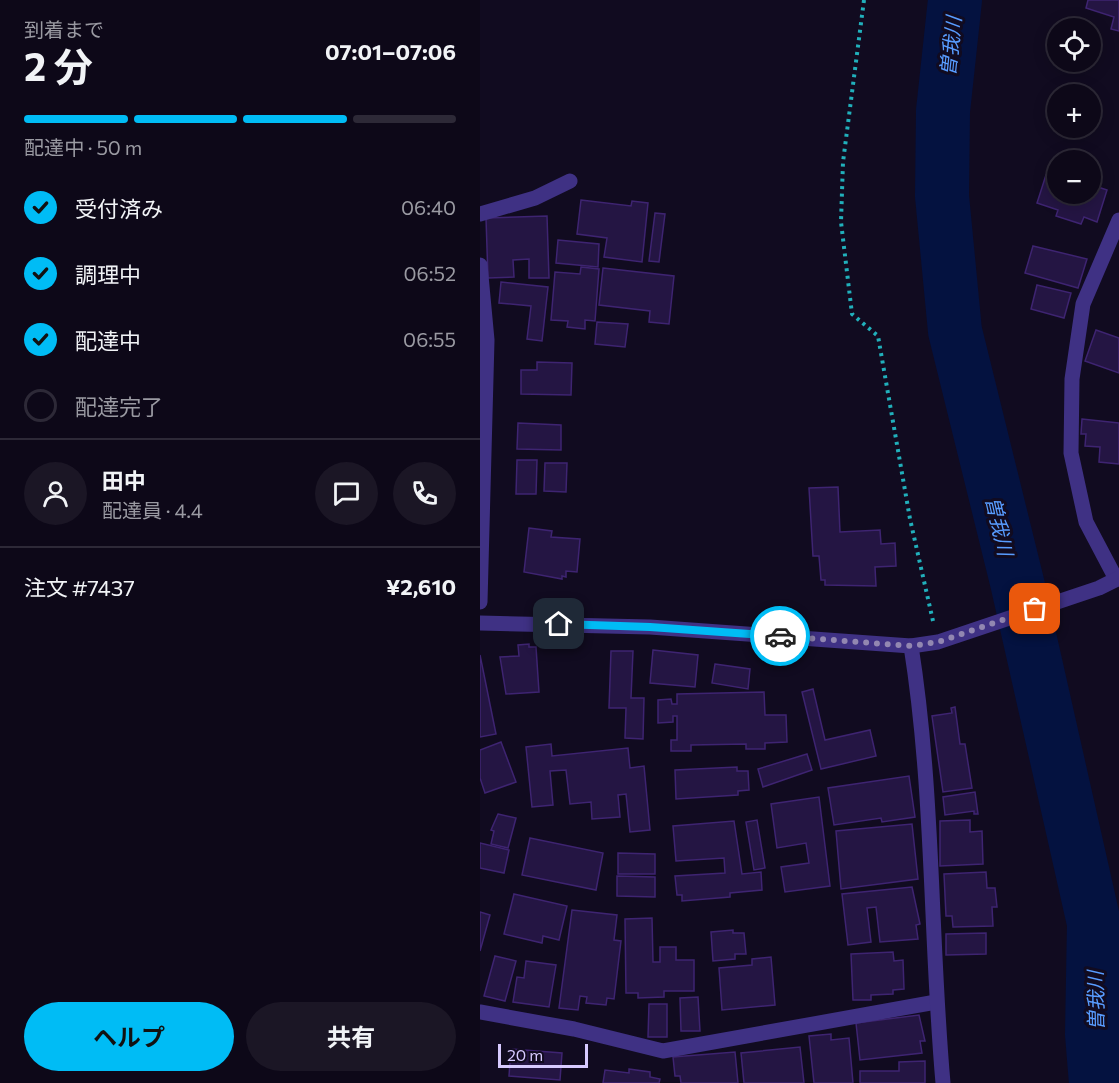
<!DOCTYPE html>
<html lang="ja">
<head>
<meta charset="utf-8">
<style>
	body { margin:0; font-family:Commissioner,"Noto Sans JP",sans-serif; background:#1b1625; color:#f1f3f6; height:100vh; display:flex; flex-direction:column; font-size:22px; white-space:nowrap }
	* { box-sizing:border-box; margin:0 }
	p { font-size:20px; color:#9a9aa2 }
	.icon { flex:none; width:33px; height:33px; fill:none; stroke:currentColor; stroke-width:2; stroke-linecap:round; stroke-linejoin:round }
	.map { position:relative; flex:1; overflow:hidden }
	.drawer { display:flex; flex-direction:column; background:#0d0818; width:480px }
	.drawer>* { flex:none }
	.buttons { position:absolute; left:567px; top:18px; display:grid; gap:12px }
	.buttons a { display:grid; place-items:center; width:54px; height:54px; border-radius:50%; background:#0d0818; box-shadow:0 3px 15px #0003,0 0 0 2px #2d2937; font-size:30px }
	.scale { position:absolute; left:18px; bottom:15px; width:90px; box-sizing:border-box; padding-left:6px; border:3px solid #d7caff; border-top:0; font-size:16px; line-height:21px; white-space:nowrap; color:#d7caff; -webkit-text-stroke:4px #110b20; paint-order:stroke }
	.pin { position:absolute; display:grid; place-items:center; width:51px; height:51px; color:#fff; margin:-26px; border-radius:12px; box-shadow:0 3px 9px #0006 }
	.courier { position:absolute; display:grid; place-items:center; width:60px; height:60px; margin:-30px; border:4px solid #00bcf5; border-radius:50%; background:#fff; color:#222; box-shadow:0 2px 8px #0007 }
	.summary em { font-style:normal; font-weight:700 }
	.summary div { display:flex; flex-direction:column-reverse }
	.summary { display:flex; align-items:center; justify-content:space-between; height:102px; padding:0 24px }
	h1 { font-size:39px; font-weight:700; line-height:45px }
	.bar { display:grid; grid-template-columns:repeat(4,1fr); gap:9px 6px; align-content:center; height:72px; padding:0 24px }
	.bar i { height:8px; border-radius:4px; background:#2d2937 }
	.bar .on { background:#00bcf5 }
	.bar p { grid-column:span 4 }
	.line { display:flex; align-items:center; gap:15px; padding:0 24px; border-top:2px solid #2d2937 }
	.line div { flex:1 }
	.round { display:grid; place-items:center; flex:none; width:63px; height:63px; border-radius:32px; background:#1b1625 }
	ol { padding:0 24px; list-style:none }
	li { display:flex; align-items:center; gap:18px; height:66px }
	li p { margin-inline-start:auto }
	li .icon { padding:6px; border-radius:50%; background:#00bcf5; color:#111; stroke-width:4 }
	li:last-child { color:#9a9aa2 }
	li i { width:33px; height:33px; border:3px solid #2d2937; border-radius:50% }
	.cta { display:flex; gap:12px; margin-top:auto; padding:12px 24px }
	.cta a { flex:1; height:69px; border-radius:36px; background:#00bcf5; color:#111; font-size:24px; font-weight:700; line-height:69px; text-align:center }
	.cta a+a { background:#1b1625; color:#f1f3f6 }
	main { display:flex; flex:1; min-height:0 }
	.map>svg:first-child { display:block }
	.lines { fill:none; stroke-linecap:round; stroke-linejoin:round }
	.river { stroke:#041240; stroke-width:54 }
	.building { fill:#241543; stroke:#3e2471; stroke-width:1.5 }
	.path { stroke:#21b0bb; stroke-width:4; stroke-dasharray:3 4.5; stroke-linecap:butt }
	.service { stroke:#3f3184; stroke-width:15 }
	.minor { stroke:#3f3184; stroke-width:15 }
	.done { stroke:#9287b1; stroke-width:6; stroke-dasharray:0 10.8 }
	.route { stroke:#00bcf5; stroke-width:8 }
	.labels { text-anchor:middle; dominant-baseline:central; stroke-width:6; stroke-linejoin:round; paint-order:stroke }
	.water-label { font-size:20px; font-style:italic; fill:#589cff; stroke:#110b20 }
</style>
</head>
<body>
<main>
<section class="drawer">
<div class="summary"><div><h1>2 分</h1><p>到着まで</p></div><em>07:01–07:06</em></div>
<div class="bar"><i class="on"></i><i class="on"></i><i class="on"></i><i></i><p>配達中 · 50 m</p></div>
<ol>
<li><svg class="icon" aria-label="check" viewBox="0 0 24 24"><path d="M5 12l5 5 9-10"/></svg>受付済み<p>06:40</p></li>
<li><svg class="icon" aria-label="check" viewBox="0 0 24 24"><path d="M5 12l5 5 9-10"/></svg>調理中<p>06:52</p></li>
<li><svg class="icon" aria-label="check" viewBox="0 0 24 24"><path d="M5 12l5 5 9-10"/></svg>配達中<p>06:55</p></li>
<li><i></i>配達完了</li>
</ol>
<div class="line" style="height:108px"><a class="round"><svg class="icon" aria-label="person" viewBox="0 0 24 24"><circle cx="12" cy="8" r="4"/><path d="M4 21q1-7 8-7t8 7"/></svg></a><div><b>田中</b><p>配達員 · 4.4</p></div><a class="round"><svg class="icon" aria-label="chat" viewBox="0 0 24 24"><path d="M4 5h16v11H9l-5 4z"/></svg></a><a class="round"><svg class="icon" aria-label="phone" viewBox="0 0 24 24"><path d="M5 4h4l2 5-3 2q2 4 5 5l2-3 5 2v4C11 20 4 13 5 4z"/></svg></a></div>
<div class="line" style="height:78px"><div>注文 #7437</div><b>¥2,610</b></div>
<div class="cta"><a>ヘルプ</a><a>共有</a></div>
</section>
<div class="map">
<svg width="639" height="1083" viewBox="0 0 639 1083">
	<rect width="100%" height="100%" fill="#110b20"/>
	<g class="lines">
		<polyline class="river" points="475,0 463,111 462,196 475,331 537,582 614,923 612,1034 616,1083"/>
	</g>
	<g class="building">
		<polygon points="608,0 639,0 639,31 631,29 634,17 606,8"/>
		<polygon points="566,175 578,178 578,194 610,194 612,185 627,190 617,222 604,217 601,224 576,216 578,210 557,203"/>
		<polygon points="101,200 151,206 152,201 168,203 162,262 124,257 127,238 97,234"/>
		<polygon points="175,213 185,214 179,262 169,261"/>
		<polygon points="67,216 69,278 49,278 49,259 33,260 34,277 8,278 6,218"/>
		<polygon points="78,240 119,244 118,267 76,263"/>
		<polygon points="553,246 607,259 598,288 545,273"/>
		<polygon points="101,267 119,269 115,321 105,320 105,329 87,327 88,321 71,320 75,272 100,274"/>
		<polygon points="123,268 194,276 189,324 169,322 170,311 119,305"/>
		<polygon points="21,282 68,287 62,341 47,339 51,306 19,303"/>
		<polygon points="557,285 591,293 584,318 551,309"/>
		<polygon points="117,322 148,324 145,347 115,344"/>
		<polygon points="616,330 639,338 639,373 605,361"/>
		<polygon points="57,362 92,363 91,395 41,394 41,370 57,370"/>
		<polygon points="602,419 639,423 639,464 619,462 620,447 605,446 606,434 601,434"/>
		<polygon points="38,423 81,425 81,450 37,449"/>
		<polygon points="37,460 57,460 56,494 36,494"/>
		<polygon points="65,463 87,463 86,492 64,491"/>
		<polygon points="358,487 360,532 400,530 401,544 415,543 416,566 395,567 396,586 345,585 345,580 341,580 339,556 333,556 329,488"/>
		<polygon points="49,528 72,531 71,537 100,539 97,572 86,571 86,577 82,576 82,579 44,572"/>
		<polygon points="49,644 49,647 56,647 59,692 26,694 20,657 39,656 38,645"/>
		<polygon points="173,650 218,655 215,687 170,683"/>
		<polygon points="131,651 153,651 151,698 164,698 163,739 145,738 146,708 129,708"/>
		<polygon points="0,655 16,734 0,737"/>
		<polygon points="235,664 270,669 268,689 232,683"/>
		<polygon points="333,689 345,740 390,730 396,756 341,769 322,692"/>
		<polygon points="284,692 285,715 306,715 307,742 285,743 285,749 266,749 266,744 211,745 211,751 191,751 191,740 197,740 197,716 193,716 193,722 178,723 178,700 191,699 192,704 197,704 197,694"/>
		<polygon points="475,707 480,744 485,744 492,788 463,792 452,716 472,713 471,708"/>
		<polygon points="21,742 36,782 5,793 0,778 0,750"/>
		<polygon points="71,744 72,756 148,748 150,768 164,766 170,830 150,832 146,794 138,795 140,817 112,819 111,802 90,804 86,770 70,771 73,805 52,807 46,747"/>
		<polygon points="327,754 332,770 283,787 278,769"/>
		<polygon points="257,767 257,771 268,771 269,790 258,791 258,795 196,799 195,770"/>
		<polygon points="429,776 435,817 402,822 401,818 354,825 348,788"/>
		<polygon points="495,792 498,814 494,814 494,811 465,815 463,797"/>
		<polygon points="339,797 350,886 305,892 301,867 329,863 326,843 297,848 291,804"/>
		<polygon points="18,814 36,818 28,848 11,844 14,831 11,830"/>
		<polygon points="277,820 285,868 274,870 266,822"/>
		<polygon points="490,820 490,832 502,831 503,864 460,866 460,821"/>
		<polygon points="254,821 262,874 281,872 282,890 250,893 250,897 202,901 202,895 197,895 195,876 245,873 244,858 196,861 193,826"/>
		<polygon points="432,824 438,879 361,889 356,831"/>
		<polygon points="50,838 123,853 116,890 42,875"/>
		<polygon points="0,843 29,850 24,873 0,868"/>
		<polygon points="138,853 175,854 175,874 138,874"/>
		<polygon points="506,872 507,888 515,888 517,907 512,907 513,926 473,927 472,916 466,916 464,874"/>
		<polygon points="137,876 175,877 175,897 137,896"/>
		<polygon points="432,887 440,924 436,925 438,939 400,942 396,907 387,908 391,942 368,945 362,894"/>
		<polygon points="34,894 87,906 79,940 63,936 62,943 24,934"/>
		<polygon points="92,910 137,915 134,940 141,941 134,999 127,998 126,1005 106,1003 107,997 100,996 98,1010 79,1008"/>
		<polygon points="0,912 10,915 0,951"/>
		<polygon points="172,918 173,962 180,962 180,947 196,947 196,960 214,960 214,991 184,991 184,997 158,998 158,993 146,993 145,919"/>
		<polygon points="253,930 253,933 264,933 266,954 255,954 255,959 233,961 231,932"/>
		<polygon points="506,933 506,954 466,955 466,934"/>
		<polygon points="413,952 414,961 423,960 424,989 413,990 413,994 391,995 391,1000 373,1000 371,954"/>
		<polygon points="15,956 36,961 25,1001 4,996"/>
		<polygon points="291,957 295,1005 242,1010 239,968 272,965 272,959"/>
		<polygon points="46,961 76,965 69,1007 33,1002 37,977 44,978"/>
		<polygon points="218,997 220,1031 201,1031 200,998"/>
		<polygon points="169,1004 187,1004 187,1037 168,1037"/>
		<polygon points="439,1015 445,1041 440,1041 442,1053 380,1060 376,1023"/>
		<polygon points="351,1034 351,1040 369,1038 373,1083 334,1083 329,1036"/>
		<polygon points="320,1047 324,1083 264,1083 261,1053"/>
		<polygon points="31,1049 82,1053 80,1080 29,1076"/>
		<polygon points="255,1052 258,1083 201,1083 200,1076 195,1076 193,1057"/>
		<polygon points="445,1061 445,1083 380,1083 380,1071 419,1071 419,1062"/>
		<polygon points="149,1069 170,1072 170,1077 180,1079 179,1083 123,1083 125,1070 149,1073"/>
	</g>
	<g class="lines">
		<polyline class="path" points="384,0 363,162 361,222 372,314 398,336 430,519 453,621"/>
		<g class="service">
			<polyline points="0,265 7,340 0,602"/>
			<polyline points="0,1012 94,1029 183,1051 456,1002"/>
		</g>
		<g class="minor">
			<polyline points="0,214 55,198 90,181"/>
			<polyline points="636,579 606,522 591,453 592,379 603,304 639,220"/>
			<polyline points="0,623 170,627 431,646 458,642 619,588 639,578"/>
			<path d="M431,646c23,145 19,291 32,437"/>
		</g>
	</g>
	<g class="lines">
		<polyline class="done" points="300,636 431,646 458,642 555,609"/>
		<polyline class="route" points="79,624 170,627 300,636"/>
	</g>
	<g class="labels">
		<g class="water-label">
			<text transform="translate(470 46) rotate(-84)">曽我川</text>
			<text transform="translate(520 526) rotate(77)">曽我川</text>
			<text transform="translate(615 1001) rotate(-91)">曽我川</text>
		</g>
	</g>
</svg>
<div class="buttons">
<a><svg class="icon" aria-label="locate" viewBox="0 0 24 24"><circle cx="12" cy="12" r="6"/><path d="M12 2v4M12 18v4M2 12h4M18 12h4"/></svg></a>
<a>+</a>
<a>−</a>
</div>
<div class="scale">20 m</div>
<div class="pin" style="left:555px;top:609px;background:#ea580c"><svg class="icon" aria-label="bag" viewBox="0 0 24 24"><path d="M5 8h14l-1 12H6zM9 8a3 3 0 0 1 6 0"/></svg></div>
<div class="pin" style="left:79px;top:624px;background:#1f2937"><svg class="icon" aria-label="home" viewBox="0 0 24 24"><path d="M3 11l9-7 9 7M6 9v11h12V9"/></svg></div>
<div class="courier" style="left:300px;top:636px"><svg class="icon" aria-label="car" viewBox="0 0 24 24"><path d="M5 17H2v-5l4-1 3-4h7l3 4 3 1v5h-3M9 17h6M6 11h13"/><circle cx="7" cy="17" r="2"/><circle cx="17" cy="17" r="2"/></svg></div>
</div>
</main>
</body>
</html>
